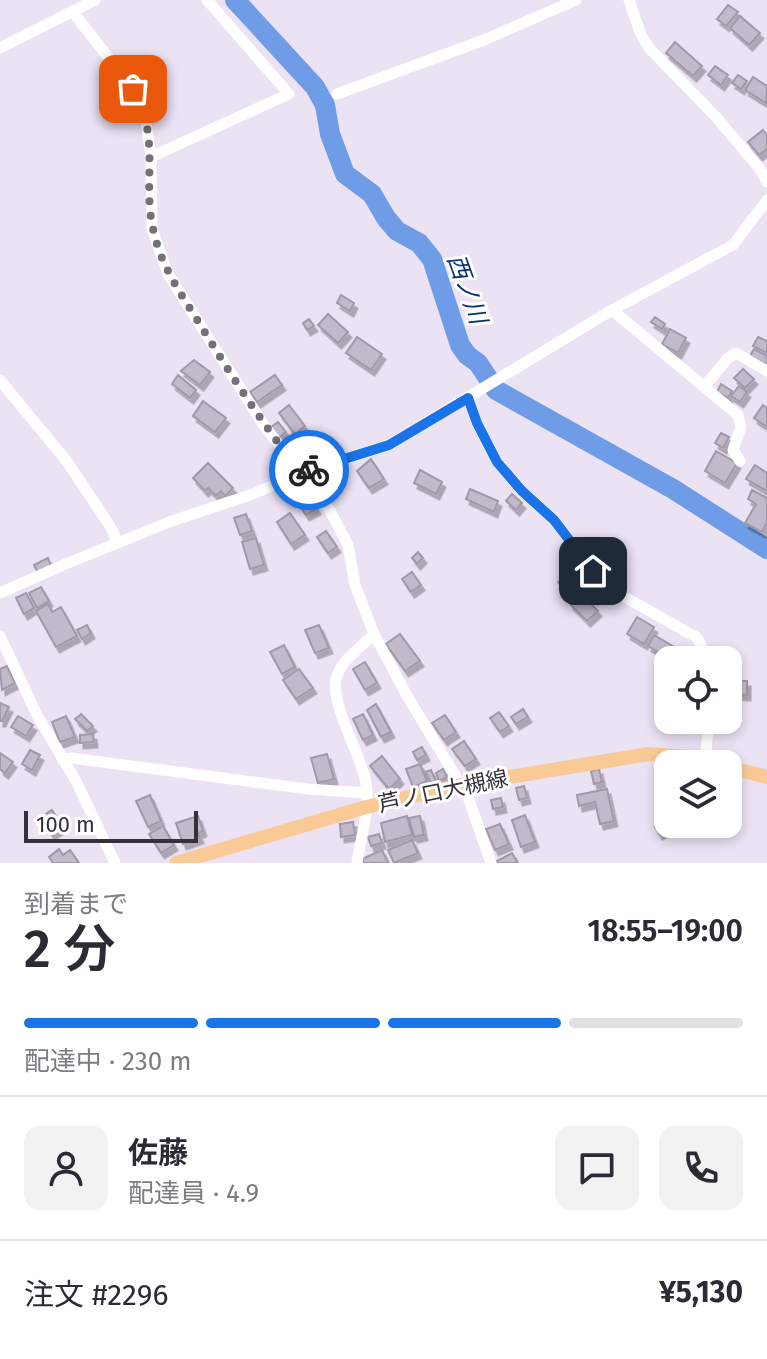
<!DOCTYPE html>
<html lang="ja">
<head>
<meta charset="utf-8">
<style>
	body { margin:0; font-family:"Fira Sans","Noto Sans JP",sans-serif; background:#f2f2f3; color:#2b2b33; height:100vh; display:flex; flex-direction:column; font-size:30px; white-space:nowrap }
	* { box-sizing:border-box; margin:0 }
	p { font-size:26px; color:#7c7c81 }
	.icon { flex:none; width:44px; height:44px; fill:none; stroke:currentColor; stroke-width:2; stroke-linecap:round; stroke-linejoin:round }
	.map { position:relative; height:863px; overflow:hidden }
	.panel { display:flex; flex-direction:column; background:#fff; flex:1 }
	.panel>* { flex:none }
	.tools { position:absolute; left:654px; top:646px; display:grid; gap:16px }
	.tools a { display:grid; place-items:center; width:88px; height:88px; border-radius:16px; background:#fff; box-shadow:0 4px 12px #0003; font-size:40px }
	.scale { position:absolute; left:24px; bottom:20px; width:174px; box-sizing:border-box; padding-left:8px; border:4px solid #353138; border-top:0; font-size:22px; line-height:28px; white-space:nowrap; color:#353138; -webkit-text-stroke:6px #fff; paint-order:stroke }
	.pin { position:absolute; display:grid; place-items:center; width:68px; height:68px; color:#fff; margin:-34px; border-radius:16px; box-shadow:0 4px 12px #0006 }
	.courier { position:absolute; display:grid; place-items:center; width:80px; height:80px; margin:-40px; border:6px solid #1a73e8; border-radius:50%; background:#fff; color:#222; box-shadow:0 2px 10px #0007 }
	.summary em { font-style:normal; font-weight:600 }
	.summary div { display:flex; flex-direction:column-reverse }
	.summary { display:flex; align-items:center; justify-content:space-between; height:136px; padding:0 24px }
	h1 { font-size:52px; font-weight:600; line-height:60px }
	.bar { display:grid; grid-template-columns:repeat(4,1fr); gap:12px 8px; align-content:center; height:96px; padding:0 24px }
	.bar i { height:10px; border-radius:6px; background:#e1e1e2 }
	.bar .active { background:#1a73e8 }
	.bar p { grid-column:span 4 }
	.line { display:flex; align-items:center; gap:20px; padding:0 24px; border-top:2px solid #e1e1e2 }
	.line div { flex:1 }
	.round { display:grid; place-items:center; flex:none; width:84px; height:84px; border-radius:16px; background:#f2f2f3 }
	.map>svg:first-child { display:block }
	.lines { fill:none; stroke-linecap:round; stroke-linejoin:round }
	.river { stroke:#6f9ce7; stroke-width:20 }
	.building { fill:#c2b9ca; stroke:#a198a8; stroke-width:2; filter:url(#shadow) }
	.minor { stroke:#fff; stroke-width:11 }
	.major { stroke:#faca96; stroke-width:14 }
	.done { stroke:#756f7a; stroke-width:8; stroke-dasharray:0 14.4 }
	.route { stroke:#1a73e8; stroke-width:10 }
	.labels { text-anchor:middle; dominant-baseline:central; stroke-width:6; stroke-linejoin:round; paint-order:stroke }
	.street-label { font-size:22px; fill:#353138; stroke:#fff }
	.water-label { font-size:24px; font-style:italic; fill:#083172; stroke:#fff }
</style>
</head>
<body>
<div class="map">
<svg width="767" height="863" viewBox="0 0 767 863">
	<defs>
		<filter id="shadow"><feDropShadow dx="3.5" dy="5.5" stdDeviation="0" flood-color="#0004"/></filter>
	</defs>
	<rect width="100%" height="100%" fill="#ebe2f4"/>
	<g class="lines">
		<polyline class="river" points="235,0 315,87 325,105 330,134 345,174 372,194 386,218 397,231 419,243 432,259 460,345 467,355 478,363 496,390 673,489 767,549"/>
	</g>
	<g class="building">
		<polygon points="728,5 738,12 726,26 717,19"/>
		<polygon points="740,16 760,33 749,45 730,28"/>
		<polygon points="675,42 702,66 693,76 666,53"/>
		<polygon points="715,66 728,75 721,85 708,75"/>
		<polygon points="738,75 747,81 741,89 732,83"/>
		<polygon points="753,77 767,86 766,103 745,90"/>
		<polygon points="763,130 767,135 767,149 759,155 748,142"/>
		<polygon points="341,295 354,303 350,311 337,303"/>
		<polygon points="328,314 348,332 338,343 318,325"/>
		<polygon points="655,317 665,324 662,329 651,322"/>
		<polygon points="309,319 314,326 307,330 303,323"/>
		<polygon points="670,329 686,338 678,353 662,344"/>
		<polygon points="357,337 382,354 371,370 346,353"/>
		<polygon points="758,337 767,341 767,353 753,346"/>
		<polygon points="754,349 767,356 767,365 750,356"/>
		<polygon points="194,360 210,372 200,385 181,371"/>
		<polygon points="743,369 754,379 745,388 734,378"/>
		<polygon points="178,375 196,390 190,398 172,384"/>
		<polygon points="275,375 282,385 257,402 250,392"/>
		<polygon points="721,384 732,391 728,398 717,392"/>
		<polygon points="739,386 747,392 740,402 731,396"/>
		<polygon points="203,401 226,418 215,432 193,416"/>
		<polygon points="289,405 305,426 295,434 279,413"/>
		<polygon points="763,405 767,408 767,427 754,418"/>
		<polygon points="278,422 286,432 279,438 271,427"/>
		<polygon points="721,433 729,437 723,448 715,443"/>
		<polygon points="300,439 316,457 307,466 290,448"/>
		<polygon points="716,451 737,463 725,483 705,471"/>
		<polygon points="371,459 384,479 369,488 357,471"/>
		<polygon points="208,463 233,488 225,496 221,491 216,496 208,488 205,491 193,478"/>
		<polygon points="755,465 767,473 767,491 746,479"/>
		<polygon points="420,470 442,482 436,494 414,483"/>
		<polygon points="304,488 317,509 306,515 293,495"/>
		<polygon points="470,489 498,501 494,512 466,499"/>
		<polygon points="752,490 767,498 767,522 762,532 745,523 756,504 748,499"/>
		<polygon points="512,494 522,503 516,510 506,501"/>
		<polygon points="290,513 305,535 291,544 277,522"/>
		<polygon points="246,514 252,531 240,535 234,518"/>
		<polygon points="326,531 337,547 328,553 317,537"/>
		<polygon points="256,538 264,565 250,569 242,542"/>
		<polygon points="418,552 423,558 417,564 412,558"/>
		<polygon points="48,558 51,566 38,573 34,565"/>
		<polygon points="573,569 584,583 569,595 558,582"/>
		<polygon points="412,572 421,585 411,592 402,579"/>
		<polygon points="592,579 603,591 594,599 583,587"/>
		<polygon points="41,587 49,601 37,608 29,593"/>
		<polygon points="26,593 34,608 24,614 16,598"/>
		<polygon points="580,593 598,611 587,621 570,604"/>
		<polygon points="48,604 52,612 61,607 77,636 56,647 36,611"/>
		<polygon points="637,617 654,627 644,644 627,634"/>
		<polygon points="87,625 91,633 82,639 77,630"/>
		<polygon points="319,625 329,648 315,653 305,630"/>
		<polygon points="400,634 420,661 405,671 386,644"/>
		<polygon points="654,635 678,649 672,660 648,646"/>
		<polygon points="284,645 295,667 282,674 270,652"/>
		<polygon points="365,662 377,683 365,690 353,669"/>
		<polygon points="7,666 15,683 2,690 0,669"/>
		<polygon points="299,669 313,688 296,699 283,680"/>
		<polygon points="728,681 747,681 747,695 728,694"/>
		<polygon points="0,703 9,707 2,721 0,721"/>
		<polygon points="376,704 391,732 381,737 367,710"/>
		<polygon points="523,709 528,717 516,724 511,717"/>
		<polygon points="499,712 509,726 500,732 490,718"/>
		<polygon points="81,714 93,726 87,731 75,719"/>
		<polygon points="363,714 373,735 363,740 353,719"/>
		<polygon points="445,715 456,732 444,740 432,723"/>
		<polygon points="18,716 33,725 26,736 11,727"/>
		<polygon points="66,716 75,737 60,742 52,722"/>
		<polygon points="93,734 94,742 80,743 80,735"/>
		<polygon points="464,741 476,759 465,766 452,749"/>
		<polygon points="422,747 426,755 417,760 413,752"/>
		<polygon points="30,750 40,755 32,770 22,764"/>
		<polygon points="0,753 13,762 5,773 0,769"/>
		<polygon points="327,754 334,779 318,783 311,758"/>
		<polygon points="382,756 400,779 389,789 370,766"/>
		<polygon points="420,764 427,781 413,787 406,769"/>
		<polygon points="443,769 447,777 439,781 436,773"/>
		<polygon points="599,769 602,782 594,784 591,771"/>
		<polygon points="431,770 436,781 431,783 425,772"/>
		<polygon points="524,786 527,798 519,800 516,788"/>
		<polygon points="607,789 614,821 600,824 595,802 579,806 577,795"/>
		<polygon points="150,795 161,821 148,827 136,801"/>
		<polygon points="501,798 503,807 493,809 491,800"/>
		<polygon points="52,810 63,827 51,834 41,817"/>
		<polygon points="525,815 535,842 521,847 512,820"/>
		<polygon points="198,816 203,831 198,833 200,838 183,844 176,823"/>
		<polygon points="407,816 412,835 385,842 381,823"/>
		<polygon points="420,816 424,835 414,837 409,818"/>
		<polygon points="353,822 355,835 341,837 340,824"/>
		<polygon points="665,822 668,830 659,834 655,827"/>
		<polygon points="500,824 509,844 495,850 486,829"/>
		<polygon points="163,826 174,845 161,853 149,834"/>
		<polygon points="379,834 382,843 371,846 368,837"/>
		<polygon points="412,840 418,853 394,863 388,850"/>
		<polygon points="59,849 63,855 70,850 79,863 53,863 49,857"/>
		<polygon points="382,850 388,863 364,863 362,859"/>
		<polygon points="512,853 518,863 498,863 497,861"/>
	</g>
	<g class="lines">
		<g class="minor">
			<polyline points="629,0 641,35 650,49 717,118 760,169 767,182"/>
			<polyline points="72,11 133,89 144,108 151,157 152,229 168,274 263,424 329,509 348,545 355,585 374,634 406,694 468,797 491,863"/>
			<polyline points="0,48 95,0"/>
			<polyline points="337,94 484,40 576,0"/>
			<polyline points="151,157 289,94 207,0"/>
			<polyline points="612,310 738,415 741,427 733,450 740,461"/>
			<polyline points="0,380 68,463 110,526 118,543"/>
			<polyline points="704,387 728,358 736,353 767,371"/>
			<polyline points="468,398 477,423 497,462 522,491 554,520 605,586 696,637 701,644 704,660"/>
			<polyline points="0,593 63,565 172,521 253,494 301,473 389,445 612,310 733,245 767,200"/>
			<polyline points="0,636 37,715 76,781 115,863"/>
			<polyline points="62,759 71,758 307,789 367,793"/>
			<polyline points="705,761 709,720"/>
			<path d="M357,863c4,-26 13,-54 9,-80 -5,-30 -38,-81 -29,-107 5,-17 25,-29 37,-42"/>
		</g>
		<g class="major">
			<polyline points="728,767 767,777"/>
			<polyline points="176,863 366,807 461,785 649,754 687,757 716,764"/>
		</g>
	</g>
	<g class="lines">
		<path class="done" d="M133,89c29,50 8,94 21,144 8,35 28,62 47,93 31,51 63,100 100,147l8,-3"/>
		<polyline class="route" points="309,470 389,445 468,398 477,423 497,462 522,491 554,520 593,571"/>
	</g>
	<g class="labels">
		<g class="street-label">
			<text transform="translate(443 791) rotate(-12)">芦ノ口大槻線</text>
		</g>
		<g class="water-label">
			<text transform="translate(467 289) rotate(70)">西ノ川</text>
		</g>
	</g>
</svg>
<div class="tools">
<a><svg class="icon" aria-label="locate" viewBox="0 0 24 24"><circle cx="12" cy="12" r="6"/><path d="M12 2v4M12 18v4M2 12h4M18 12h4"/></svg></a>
<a><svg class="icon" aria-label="layers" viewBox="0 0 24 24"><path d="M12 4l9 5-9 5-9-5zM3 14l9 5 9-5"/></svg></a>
</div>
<div class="scale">100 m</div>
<div class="pin" style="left:133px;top:89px;background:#ea580c"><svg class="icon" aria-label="bag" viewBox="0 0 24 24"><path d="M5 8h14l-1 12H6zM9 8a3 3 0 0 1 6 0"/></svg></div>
<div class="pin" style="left:593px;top:571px;background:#1f2937"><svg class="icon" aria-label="home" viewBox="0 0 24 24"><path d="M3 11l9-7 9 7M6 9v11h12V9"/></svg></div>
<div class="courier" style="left:309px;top:470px"><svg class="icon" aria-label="bike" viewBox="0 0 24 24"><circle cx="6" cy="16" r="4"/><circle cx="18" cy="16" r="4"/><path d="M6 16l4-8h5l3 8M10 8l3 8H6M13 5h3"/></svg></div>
</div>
<section class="panel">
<div class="summary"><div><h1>2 分</h1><p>到着まで</p></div><em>18:55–19:00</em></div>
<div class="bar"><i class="active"></i><i class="active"></i><i class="active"></i><i></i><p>配達中 · 230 m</p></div>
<div class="line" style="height:144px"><a class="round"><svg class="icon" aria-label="person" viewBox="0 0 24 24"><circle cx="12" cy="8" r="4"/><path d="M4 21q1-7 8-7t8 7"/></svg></a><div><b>佐藤</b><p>配達員 · 4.9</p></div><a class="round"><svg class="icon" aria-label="chat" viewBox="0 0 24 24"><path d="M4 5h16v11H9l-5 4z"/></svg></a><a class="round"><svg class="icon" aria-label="phone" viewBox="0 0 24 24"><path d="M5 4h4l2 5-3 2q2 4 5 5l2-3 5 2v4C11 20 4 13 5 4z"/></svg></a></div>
<div class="line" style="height:104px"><div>注文 #2296</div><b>¥5,130</b></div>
</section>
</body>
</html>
